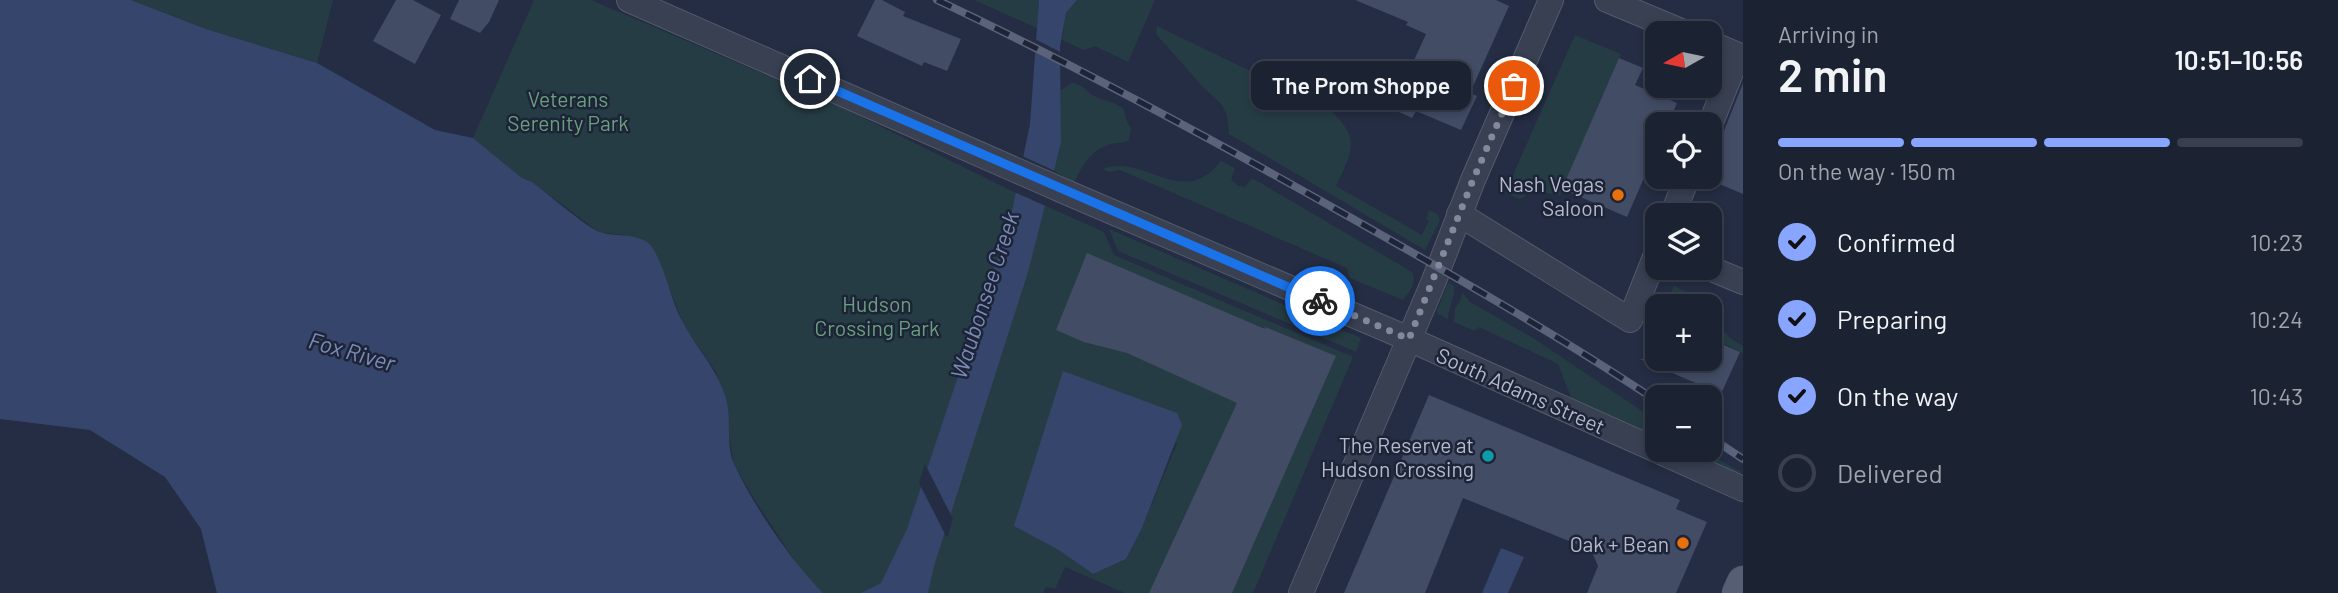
<!DOCTYPE html>
<html lang="en">
<head>
<meta charset="utf-8">
<style>
	body { margin:0; font-family:Barlow,sans-serif; background:#242a3a; color:#f1f3f6; height:100vh; display:flex; flex-direction:column; font-size:26px; white-space:nowrap }
	* { box-sizing:border-box; margin:0 }
	p { font-size:23px; color:#a0a4ac }
	.icon { flex:none; width:38px; height:38px; fill:none; stroke:currentColor; stroke-width:2; stroke-linecap:round; stroke-linejoin:round }
	.map { position:relative; flex:1; overflow:hidden }
	.details { display:flex; flex-direction:column; background:#1b2232; width:595px }
	.details>* { flex:none }
	.needle { width:46px; rotate:261deg }
	.controls { position:absolute; left:1645px; top:21px; display:grid; gap:14px }
	.controls a { display:grid; place-items:center; width:77px; height:77px; border-radius:14px; background:#1b2232; box-shadow:0 4px 10px #0003,0 0 0 2px #393f4d; font-size:35px }
	.pin { position:absolute; display:grid; place-items:center; width:60px; height:60px; color:#fff; margin:-30px; border:4px solid #fff; border-radius:50%; box-shadow:0 2px 7px #0007 }
	.courier { position:absolute; display:grid; place-items:center; width:70px; height:70px; margin:-35px; border:5px solid #1a73e8; border-radius:50%; background:#fff; color:#222; box-shadow:0 2px 9px #0007 }
	.bubble { position:absolute; height:49px; border-radius:14px; background:#1b2232; box-shadow:0 4px 10px #0003,0 0 0 2px #393f4d; font-size:23px; font-weight:600; line-height:49px; text-align:center }
	.headline em { font-style:normal; font-weight:600 }
	.headline div { display:flex; flex-direction:column-reverse }
	.headline { display:flex; align-items:center; justify-content:space-between; height:119px; padding:0 35px }
	h1 { font-size:46px; font-weight:600; line-height:52px }
	.bar { display:grid; grid-template-columns:repeat(4,1fr); gap:10px 7px; align-content:center; height:84px; padding:0 35px }
	.bar i { height:9px; border-radius:5px; background:#393f4d }
	.bar .active { background:#88a6ff }
	.bar p { grid-column:span 4 }
	ol { padding:0 35px; list-style:none }
	li { display:flex; align-items:center; gap:21px; height:77px }
	li p { margin-inline-start:auto }
	li .icon { padding:7px; border-radius:50%; background:#88a6ff; color:#111; stroke-width:4 }
	li:last-child { color:#a0a4ac }
	li i { width:38px; height:38px; border:4px solid #393f4d; border-radius:50% }
	main { display:flex; flex:1; min-height:0 }
	.map>svg:first-child { display:block }
	.green { fill:#263c44; fill-rule:evenodd }
	.water { fill:#36456b }
	.pier { fill:#242d43 }
	.building { fill:#424c65 }
	.lines { fill:none; stroke-linecap:round; stroke-linejoin:round }
	.minor-casing { stroke:#535a6d; stroke-width:26 }
	.major-casing { stroke:#42485c; stroke-width:33 }
	.minor { stroke:#384052; stroke-width:24 }
	.major { stroke:#565e73; stroke-width:32 }
	.rail-casing { stroke:#5a637a; stroke-width:8 }
	.rail { stroke:#1d2438; stroke-width:5; stroke-dasharray:16; stroke-linecap:butt }
	.done { stroke:#82899d; stroke-width:7; stroke-dasharray:0 12.6 }
	.route { stroke:#1a73e8; stroke-width:9 }
	.food-dot { fill:#e8710a; stroke:#1d2438; stroke-width:2.5 }
	.culture-dot { fill:#0f9aa8; stroke:#1d2438; stroke-width:2.5 }
	.labels { text-anchor:middle; dominant-baseline:central; stroke-width:5; stroke-linejoin:round; paint-order:stroke }
	.park-label { font-size:21px; fill:#6a9f7e; stroke:#1d2438 }
	.poi-label { font-size:21px; fill:#b5bbcd; stroke:#1d2438; text-anchor:end }
	.street-label { font-size:21px; fill:#b5bbcd; stroke:#1d2438 }
	.water-label { font-size:23px; font-style:italic; fill:#7a8cb6; stroke:#1d2438 }
</style>
</head>
<body>
<main>
<div class="map">
<svg width="1743" height="593" viewBox="0 0 1743 593">
	<rect width="100%" height="100%" fill="#242d43"/>
	<g class="green">
		<polygon points="131,0 333,0 317,63 206,29"/>
		<path d="M534,0h57l254,109 165,81 94,42 10,23 239,102 -100,236h-128l-60,-26 -10,22 -9,-2 -3,6h-220l-21,-21 -49,-75 -19,-33 -6,-34 -1,-29 -11,-29 -32,-46 -26,-67 -33,-24 -26,-3 -67,-50 -10,-4 -49,-40zM1178,441l-36,87 -16,31 -33,15 -36,-25z"/>
		<polygon points="974,0 1039,0 1037,28"/>
		<polygon points="1077,0 1155,0 1128,62 1095,46 1084,50 1062,40 1066,13"/>
		<path d="M1157,26l172,83c33,30 23,42 7,77l86,49 7,-14 -3,-2 3,-9 8,4 3,6 -15,30 -196,-116 -2,-19 -5,-10 -21,-20 -45,-51z"/>
		<polygon points="1575,35 1621,54 1560,195 1547,193 1532,185 1524,197 1519,199 1505,193"/>
		<path d="M1072,83c11,0 14,10 24,14 10,4 18,5 27,11l4,14 4,6 -2,12c-7,4 -13,2 -21,5 -19,6 -25,21 -34,37l-21,-11 8,-28 -1,-52z"/>
		<path d="M1221,161l14,7 -4,12 8,6 6,1 7,-9 160,94c5,10 -2,20 -9,28l-53,-22 -3,-10 -227,-98 -11,2 -6,-3c34,-15 69,27 102,7 6,-3 11,-10 16,-15z"/>
		<polygon points="1109,229 1361,338 1356,352 1118,251"/>
		<path d="M1448,283l6,3c1,12 -6,22 -6,33l-10,-5 -1,-4z"/>
		<path d="M1674,286l46,21c-5,20 7,30 23,39v7l-33,-16v-31h-45z"/>
		<polygon points="1462,292 1470,302 1533,338 1657,421 1657,440 1572,400 1558,364 1479,327 1474,331 1454,322 1455,309 1461,299"/>
		<polygon points="1679,450 1701,450 1743,473 1732,472"/>
	</g>
	<g class="water">
		<path d="M0,0h131l75,29 111,34 118,67 38,8 49,40 10,4c14,10 55,46 68,50 15,5 33,1 47,10 13,9 23,52 30,68 13,32 39,55 49,88 6,22 -1,47 9,68 20,42 56,95 88,127h-606l-16,-64 -36,-52 -75,-47 -90,-11z"/>
		<polygon points="1039,0 1077,0 1066,13 1060,47 1061,143 1028,272 934,566 928,593 861,593 881,583 907,529 1010,221 1030,124"/>
		<polygon points="1063,371 1177,413 1182,425 1142,528 1126,559 1093,574 1057,549 1014,526"/>
		<polygon points="1501,548 1524,557 1508,593 1482,593"/>
	</g>
	<g class="pier">
		<polygon points="1033,38 1064,54 1064,66 1032,50"/>
		<polygon points="1020,155 1057,172 1048,207 1012,191"/>
		<polygon points="925,464 953,519 947,538 919,483"/>
	</g>
	<g class="building">
		<polygon points="396,0 413,0 441,15 415,64 373,41"/>
		<polygon points="459,0 499,0 489,22 480,33 450,19"/>
		<polygon points="875,0 882,0 905,12 903,16 961,39 947,71 924,62 922,66 857,36"/>
		<polygon points="1355,0 1496,0 1509,6 1470,93 1477,96 1461,130 1416,111 1412,118 1384,105 1397,76 1405,80 1426,34 1406,25 1408,22"/>
		<polygon points="1619,58 1643,68 1635,85 1677,103 1668,124 1657,124 1657,148 1627,217 1562,189"/>
		<polygon points="1743,83 1743,194 1710,180 1710,148 1714,139 1724,131"/>
		<polygon points="1087,253 1265,329 1265,327 1336,356 1232,593 1149,593 1237,403 1127,353 1084,342 1056,330"/>
		<polygon points="1710,339 1740,352 1721,394 1640,359 1710,359"/>
		<polygon points="1429,395 1680,500 1676,509 1707,522 1676,593 1587,593 1598,566 1591,550 1463,498 1425,593 1344,593"/>
	</g>
	<g class="lines">
		<g class="minor-casing">
			<g id="minor">
				<polyline points="629,0 1068,193 1409,339 1743,489"/>
				<polyline points="1607,0 1686,33"/>
				<polyline points="1710,43 1743,57"/>
				<polyline points="1710,125 1738,55"/>
				<polyline points="1459,214 1630,320 1657,252"/>
				<polyline points="1672,215 1688,177"/>
				<polyline points="1709,268 1743,282"/>
				<polyline points="1301,593 1433,283 1473,180 1551,0"/>
			</g>
		</g>
		<g class="major-casing">
			<polyline id="major" points="1738,593 1743,582"/>
		</g>
		<use href="#minor" class="minor"/>
		<use href="#major" class="major"/>
		<g class="rail-casing">
			<g id="rail">
				<path d="M937,0c142,67 280,142 416,219 103,58 206,117 304,182"/>
				<polyline points="1710,437 1743,459"/>
			</g>
		</g>
		<use href="#rail" class="rail"/>
	</g>
	<g class="lines">
		<polyline class="done" points="1320,301 1409,339 1473,180 1514,86"/>
		<polyline class="route" points="810,79 1320,301"/>
	</g>
	<g class="food-dot">
		<circle cx="1618" cy="195" r="7"/>
		<circle cx="1683" cy="543" r="7"/>
	</g>
	<circle class="culture-dot" cx="1488" cy="456" r="7"/>
	<g class="labels">
		<g class="park-label">
			<text x="568" y="98">Veterans<tspan x="568" dy="24">Serenity Park</tspan></text>
			<text x="877" y="303">Hudson<tspan x="877" dy="24">Crossing Park</tspan></text>
		</g>
		<g class="poi-label">
			<text x="1604" y="183">Nash Vegas<tspan x="1604" dy="24">Saloon</tspan></text>
			<text x="1474" y="444">The Reserve at<tspan x="1474" dy="24">Hudson Crossing</tspan></text>
			<text x="1669" y="543">Oak + Bean</text>
		</g>
		<g class="street-label">
			<text transform="translate(1521 390) rotate(24)">South Adams Street</text>
		</g>
		<g class="water-label">
			<text transform="translate(984 295) rotate(-72)">Waubonsee Creek</text>
			<text transform="translate(352 351) rotate(16)">Fox River</text>
		</g>
	</g>
</svg>
<div class="controls">
<a><svg class="needle" viewBox="-14 -14 28 28"><path d="M0-13l5 13h-10z" fill="#e53935"/><path d="M0 13l5-13h-10z" fill="#a0a4ac"/></svg></a>
<a><svg class="icon" aria-label="locate" viewBox="0 0 24 24"><circle cx="12" cy="12" r="6"/><path d="M12 2v4M12 18v4M2 12h4M18 12h4"/></svg></a>
<a><svg class="icon" aria-label="layers" viewBox="0 0 24 24"><path d="M12 4l9 5-9 5-9-5zM3 14l9 5 9-5"/></svg></a>
<a>+</a>
<a>−</a>
</div>
<div class="pin" style="left:1514px;top:86px;background:#ea580c"><svg class="icon" aria-label="bag" viewBox="0 0 24 24"><path d="M5 8h14l-1 12H6zM9 8a3 3 0 0 1 6 0"/></svg></div>
<div class="pin" style="left:810px;top:79px;background:#1f2937"><svg class="icon" aria-label="home" viewBox="0 0 24 24"><path d="M3 11l9-7 9 7M6 9v11h12V9"/></svg></div>
<div class="courier" style="left:1320px;top:301px"><svg class="icon" aria-label="bike" viewBox="0 0 24 24"><circle cx="6" cy="16" r="4"/><circle cx="18" cy="16" r="4"/><path d="M6 16l4-8h5l3 8M10 8l3 8H6M13 5h3"/></svg></div>
<div class="bubble" style="left:1251px;top:61px;width:220px">The Prom Shoppe</div>
</div>
<section class="details">
<div class="headline"><div><h1>2 min</h1><p>Arriving in</p></div><em>10:51–10:56</em></div>
<div class="bar"><i class="active"></i><i class="active"></i><i class="active"></i><i></i><p>On the way · 150 m</p></div>
<ol>
<li><svg class="icon" aria-label="check" viewBox="0 0 24 24"><path d="M5 12l5 5 9-10"/></svg>Confirmed<p>10:23</p></li>
<li><svg class="icon" aria-label="check" viewBox="0 0 24 24"><path d="M5 12l5 5 9-10"/></svg>Preparing<p>10:24</p></li>
<li><svg class="icon" aria-label="check" viewBox="0 0 24 24"><path d="M5 12l5 5 9-10"/></svg>On the way<p>10:43</p></li>
<li><i></i>Delivered</li>
</ol>
</section>
</main>
</body>
</html>
